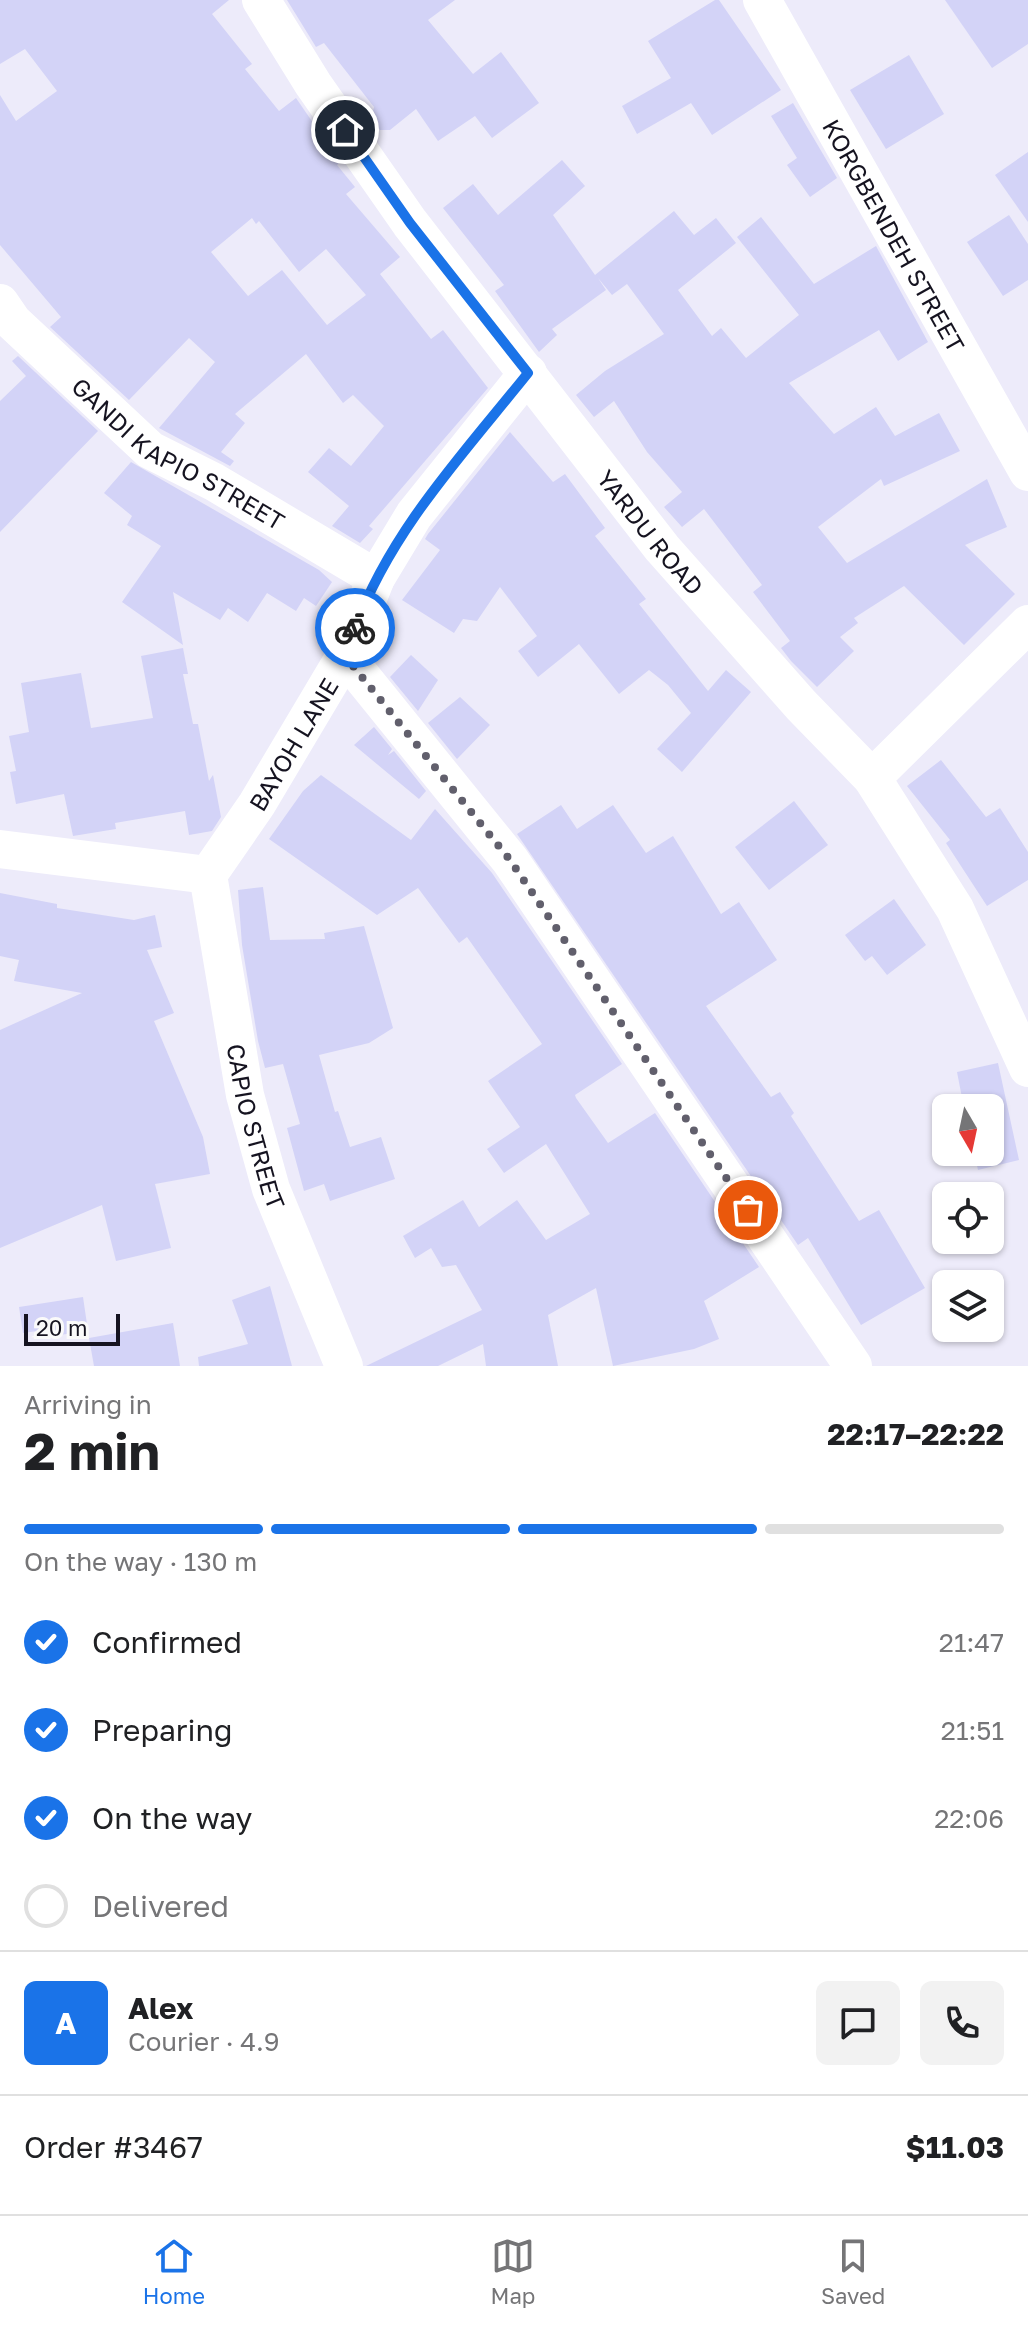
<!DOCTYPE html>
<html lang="en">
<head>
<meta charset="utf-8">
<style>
	body { margin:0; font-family:"Golos Text",sans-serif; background:#f2f2f2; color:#202124; height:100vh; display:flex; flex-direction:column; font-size:30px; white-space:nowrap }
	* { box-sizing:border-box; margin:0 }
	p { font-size:26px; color:#757577 }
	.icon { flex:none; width:44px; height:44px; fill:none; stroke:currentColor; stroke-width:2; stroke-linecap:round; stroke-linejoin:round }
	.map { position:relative; height:1366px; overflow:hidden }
	.sheet { display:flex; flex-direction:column; background:#fff; flex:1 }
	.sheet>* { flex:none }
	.needle { width:52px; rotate:171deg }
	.controls { position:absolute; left:932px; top:1094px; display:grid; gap:16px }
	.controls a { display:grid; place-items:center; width:72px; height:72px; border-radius:12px; background:#fff; box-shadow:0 2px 6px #0004; font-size:40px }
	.scale { position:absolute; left:24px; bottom:20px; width:96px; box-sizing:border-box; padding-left:8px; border:4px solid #151320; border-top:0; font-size:22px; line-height:28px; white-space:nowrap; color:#151320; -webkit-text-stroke:6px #fafafa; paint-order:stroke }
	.pin { position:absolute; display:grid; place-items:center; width:68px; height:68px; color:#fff; margin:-34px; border:4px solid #fff; border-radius:50%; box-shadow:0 2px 8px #0007 }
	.courier { position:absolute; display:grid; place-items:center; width:80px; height:80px; margin:-40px; border:6px solid #1a73e8; border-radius:50%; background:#fff; color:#222; box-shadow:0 2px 10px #0007 }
	.headline em { font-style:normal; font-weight:700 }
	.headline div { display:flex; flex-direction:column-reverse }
	.headline { display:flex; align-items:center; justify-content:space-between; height:136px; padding:0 24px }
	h1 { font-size:52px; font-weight:700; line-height:60px }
	.bar { display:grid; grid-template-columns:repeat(4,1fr); gap:12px 8px; align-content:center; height:96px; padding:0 24px }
	.bar i { height:10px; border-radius:6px; background:#e0e0e0 }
	.bar .selected { background:#1a73e8 }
	.bar p { grid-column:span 4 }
	.line { display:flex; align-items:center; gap:20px; padding:0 24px; border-top:2px solid #e0e0e0 }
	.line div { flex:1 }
	.round { display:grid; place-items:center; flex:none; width:84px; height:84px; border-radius:12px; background:#f2f2f2 }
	ol { padding:0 24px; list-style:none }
	li { display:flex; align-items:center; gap:24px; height:88px }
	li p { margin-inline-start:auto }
	li .icon { padding:8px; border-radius:50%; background:#1a73e8; color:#fff; stroke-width:4 }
	li:last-child { color:#757577 }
	li i { width:44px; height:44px; border:4px solid #e0e0e0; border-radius:50% }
	.tab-bar { display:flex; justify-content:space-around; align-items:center; height:112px; border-top:2px solid #e0e0e0; background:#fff; font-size:22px; color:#757577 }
	.tab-bar a { display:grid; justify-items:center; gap:4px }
	.tab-bar .selected { color:#1a73e8 }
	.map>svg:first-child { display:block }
	.building { fill:#d3d3f7; fill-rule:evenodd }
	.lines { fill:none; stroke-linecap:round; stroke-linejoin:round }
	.minor { stroke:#fff; stroke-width:38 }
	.done { stroke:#615f6c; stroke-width:8; stroke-dasharray:0 14.4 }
	.route { stroke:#1a73e8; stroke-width:10 }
	.labels { text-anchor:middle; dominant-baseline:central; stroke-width:6; stroke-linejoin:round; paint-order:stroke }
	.street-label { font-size:24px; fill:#151320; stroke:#fafafa }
</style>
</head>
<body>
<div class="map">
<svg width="1028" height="1366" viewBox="0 0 1028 1366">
	<rect width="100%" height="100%" fill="#edebfa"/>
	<g class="building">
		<path d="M0,0h229l-17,14 40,50 -7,5 34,42 17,-13 44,64 -3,3 18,22 -9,7 54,63 -20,17 51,65 12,-9 45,58 -119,138 4,3 -13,14 -28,-17 17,-20 -41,-34 21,-24 22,18 33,-40 -31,-31 -10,8 -37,-49 -71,60 10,9 -24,29 13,9 -4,5 -71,-38 56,-66 -26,-24 -60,62 -79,-73 11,-10 -61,-72v-150l16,26 41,-30 -32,-42 -25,15zM252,218l4,6 3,-3 40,51 27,-23 40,46 -39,30 -45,-55 -34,26 -37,-44z"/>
		<polygon points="287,0 455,0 428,20 473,74 501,52 539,103 492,138 475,116 438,141 416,109 390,130 380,130 371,119 374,107 324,43 316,47"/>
		<polygon points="715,0 719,0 781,90 712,135 691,103 637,134 622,106 671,78 648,41"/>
		<polygon points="945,0 1028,0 1028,44 992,68"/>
		<polygon points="909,55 944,114 886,149 850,90"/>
		<polygon points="793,103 837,178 810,197 787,165 797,158 771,116"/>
		<polygon points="1028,152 1028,222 995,175"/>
		<polygon points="562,160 585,186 553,215 595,275 674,211 694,235 716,218 736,243 678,290 712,336 721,328 746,358 799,315 737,237 761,217 814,284 876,246 928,342 898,361 879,330 789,383 834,434 876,407 895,436 939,413 960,451 884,486 881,479 818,527 847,563 987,479 1007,527 965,545 1015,594 964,645 904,586 854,618 858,623 840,637 854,651 817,687 791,661 781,648 790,641 753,592 762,585 704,509 682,527 664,507 682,492 647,452 614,401 594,417 576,395 605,371 664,334 627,284 612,295 598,278 606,290 552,329 557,335 539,352 495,291 504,285 443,208 473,184 498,215"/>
		<polygon points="1009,215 1028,244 1028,280 1003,296 967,242"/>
		<polygon points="18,356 98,431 0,532 0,401 26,376 12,361"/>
		<polygon points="510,432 553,482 565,474 605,528 595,536 646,599 639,604 708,691 726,670 751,692 682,772 657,749 691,713 668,685 649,670 619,694 579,644 538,677 518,651 537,636 500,587 477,621 463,619 454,633 402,600 440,550 425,539 428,534"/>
		<polygon points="131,462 319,570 332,582 316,606 304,598 296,611 267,593 248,622 228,608 220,620 173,592 183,645 122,602 161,546 127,525 132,516 104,493"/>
		<polygon points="183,648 188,674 183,674 193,724 198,724 209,781 213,775 221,817 212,831 189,835 185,811 115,823 116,829 73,836 64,794 16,804 10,772 16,771 9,736 29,732 21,683 81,673 91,728 153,718 141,656"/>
		<polygon points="411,655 438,680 418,711 390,677"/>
		<polygon points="460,697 490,725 457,759 428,723"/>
		<polygon points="374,727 392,749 388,755 394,751 426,791 419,799 354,745"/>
		<polygon points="941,760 986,817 1000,808 1028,852 1028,880 987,906 946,843 950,840 907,786"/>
		<polygon points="321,775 411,840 435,809 492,873 622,1064 575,1095 576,1098 608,1143 655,1113 759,1267 704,1301 719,1339 694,1349 613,1366 596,1288 548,1315 558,1366 486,1366 483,1344 438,1366 366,1366 482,1310 456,1265 442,1267 431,1248 415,1258 403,1236 463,1200 479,1227 517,1200 546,1240 590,1214 546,1144 504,1173 487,1149 520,1127 488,1081 542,1044 467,937 459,943 418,888 377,915 269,839 303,791"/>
		<polygon points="794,801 828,845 769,890 735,847"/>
		<polygon points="561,805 577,829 613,805 646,853 673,836 721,914 739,902 777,960 706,1006 771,1097 780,1092 794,1113 791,1116 859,1221 879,1210 925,1288 861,1325 808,1238 798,1245 517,834"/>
		<polygon points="263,887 270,940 325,939 324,933 364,926 393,1028 369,1043 319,1055 335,1112 338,1111 350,1147 381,1137 395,1179 330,1201 324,1184 304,1191 287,1128 300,1124 283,1064 265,1068 258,1041 242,945 238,890"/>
		<polygon points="0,893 57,904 57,908 134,920 155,915 162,947 147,950 174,1013 154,1021 203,1137 210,1174 155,1184 171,1248 116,1261 102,1205 0,1248 0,1030 82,993 14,981 19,960 0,956"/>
		<polygon points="894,899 926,945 887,975 872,956 865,961 845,935"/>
		<polygon points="998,1063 1019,1160 978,1170 974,1152 990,1152 990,1108 964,1108 957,1072"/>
		<polygon points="270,1286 292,1366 199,1366 198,1357 248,1344 232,1300"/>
		<polygon points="83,1297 88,1331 45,1337 44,1330 23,1333 19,1307"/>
		<polygon points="173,1323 180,1366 94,1366 89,1338"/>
	</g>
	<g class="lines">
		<g class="minor">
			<path id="s1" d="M261,0l52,84 97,139 252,325 139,157 71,73 83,131 73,159"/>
			<path id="s2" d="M762,0l266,472"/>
			<path id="s3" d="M0,303l13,19 137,128 64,32 162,96"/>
			<polyline points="345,656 510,860 853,1366"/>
			<polyline points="872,778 1028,624"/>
			<polyline points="0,849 208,875"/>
			<path id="s4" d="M208,875l49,-71 88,-148 31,-78 38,-63 114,-142"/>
			<path id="s5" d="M208,875l37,220 26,94 73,177"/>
		</g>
	</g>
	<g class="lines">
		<polyline class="done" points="355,628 345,656 510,860 748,1210"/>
		<path class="route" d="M345,130l65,93 118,150c-64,80 -137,157 -173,255"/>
	</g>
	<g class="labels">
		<g class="street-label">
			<text stroke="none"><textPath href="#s2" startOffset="270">KORGBENDEH STREET</textPath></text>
			<text stroke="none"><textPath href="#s3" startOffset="236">GANDI KAPIO STREET</textPath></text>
			<text stroke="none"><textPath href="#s1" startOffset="660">YARDU ROAD</textPath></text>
			<text stroke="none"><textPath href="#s4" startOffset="156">BAYOH LANE</textPath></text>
			<text stroke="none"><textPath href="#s5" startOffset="256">CAPIO STREET</textPath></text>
		</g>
	</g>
</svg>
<div class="controls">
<a><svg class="needle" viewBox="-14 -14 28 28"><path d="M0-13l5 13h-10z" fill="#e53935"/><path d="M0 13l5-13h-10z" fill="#757577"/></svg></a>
<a><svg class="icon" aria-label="locate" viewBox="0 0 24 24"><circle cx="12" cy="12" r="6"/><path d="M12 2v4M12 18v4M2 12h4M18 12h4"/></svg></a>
<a><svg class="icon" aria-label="layers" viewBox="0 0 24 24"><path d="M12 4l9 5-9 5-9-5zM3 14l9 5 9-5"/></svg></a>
</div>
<div class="scale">20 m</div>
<div class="pin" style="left:748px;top:1210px;background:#ea580c"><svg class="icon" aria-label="bag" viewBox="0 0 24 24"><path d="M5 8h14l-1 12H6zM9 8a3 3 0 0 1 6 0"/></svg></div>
<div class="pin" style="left:345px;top:130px;background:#1f2937"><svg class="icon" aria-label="home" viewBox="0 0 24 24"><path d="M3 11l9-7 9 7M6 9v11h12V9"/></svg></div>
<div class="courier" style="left:355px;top:628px"><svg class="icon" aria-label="bike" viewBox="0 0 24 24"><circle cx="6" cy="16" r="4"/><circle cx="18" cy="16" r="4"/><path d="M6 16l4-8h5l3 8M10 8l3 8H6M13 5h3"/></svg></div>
</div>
<section class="sheet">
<div class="headline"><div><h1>2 min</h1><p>Arriving in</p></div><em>22:17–22:22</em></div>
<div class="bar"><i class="selected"></i><i class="selected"></i><i class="selected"></i><i></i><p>On the way · 130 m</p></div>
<ol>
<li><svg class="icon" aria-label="check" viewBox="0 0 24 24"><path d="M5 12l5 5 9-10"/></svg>Confirmed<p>21:47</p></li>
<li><svg class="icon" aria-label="check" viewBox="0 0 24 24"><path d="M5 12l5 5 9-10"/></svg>Preparing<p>21:51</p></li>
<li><svg class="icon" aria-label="check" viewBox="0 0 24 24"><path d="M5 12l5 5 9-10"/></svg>On the way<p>22:06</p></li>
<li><i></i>Delivered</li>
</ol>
<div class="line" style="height:144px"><b class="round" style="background:#1a73e8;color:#fff">A</b><div><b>Alex</b><p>Courier · 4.9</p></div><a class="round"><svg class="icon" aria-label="chat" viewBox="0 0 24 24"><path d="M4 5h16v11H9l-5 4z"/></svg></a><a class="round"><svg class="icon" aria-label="phone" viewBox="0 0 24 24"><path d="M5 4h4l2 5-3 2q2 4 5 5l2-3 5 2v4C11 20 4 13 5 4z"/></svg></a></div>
<div class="line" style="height:104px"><div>Order #3467</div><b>$11.03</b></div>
</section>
<nav class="tab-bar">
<a class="selected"><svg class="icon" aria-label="home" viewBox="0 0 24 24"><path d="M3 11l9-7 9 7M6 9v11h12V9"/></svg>Home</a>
<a><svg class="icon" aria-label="map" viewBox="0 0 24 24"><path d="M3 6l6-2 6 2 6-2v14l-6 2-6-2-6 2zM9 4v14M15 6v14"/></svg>Map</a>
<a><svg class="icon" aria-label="saved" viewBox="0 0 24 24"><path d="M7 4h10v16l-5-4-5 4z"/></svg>Saved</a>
</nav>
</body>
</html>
